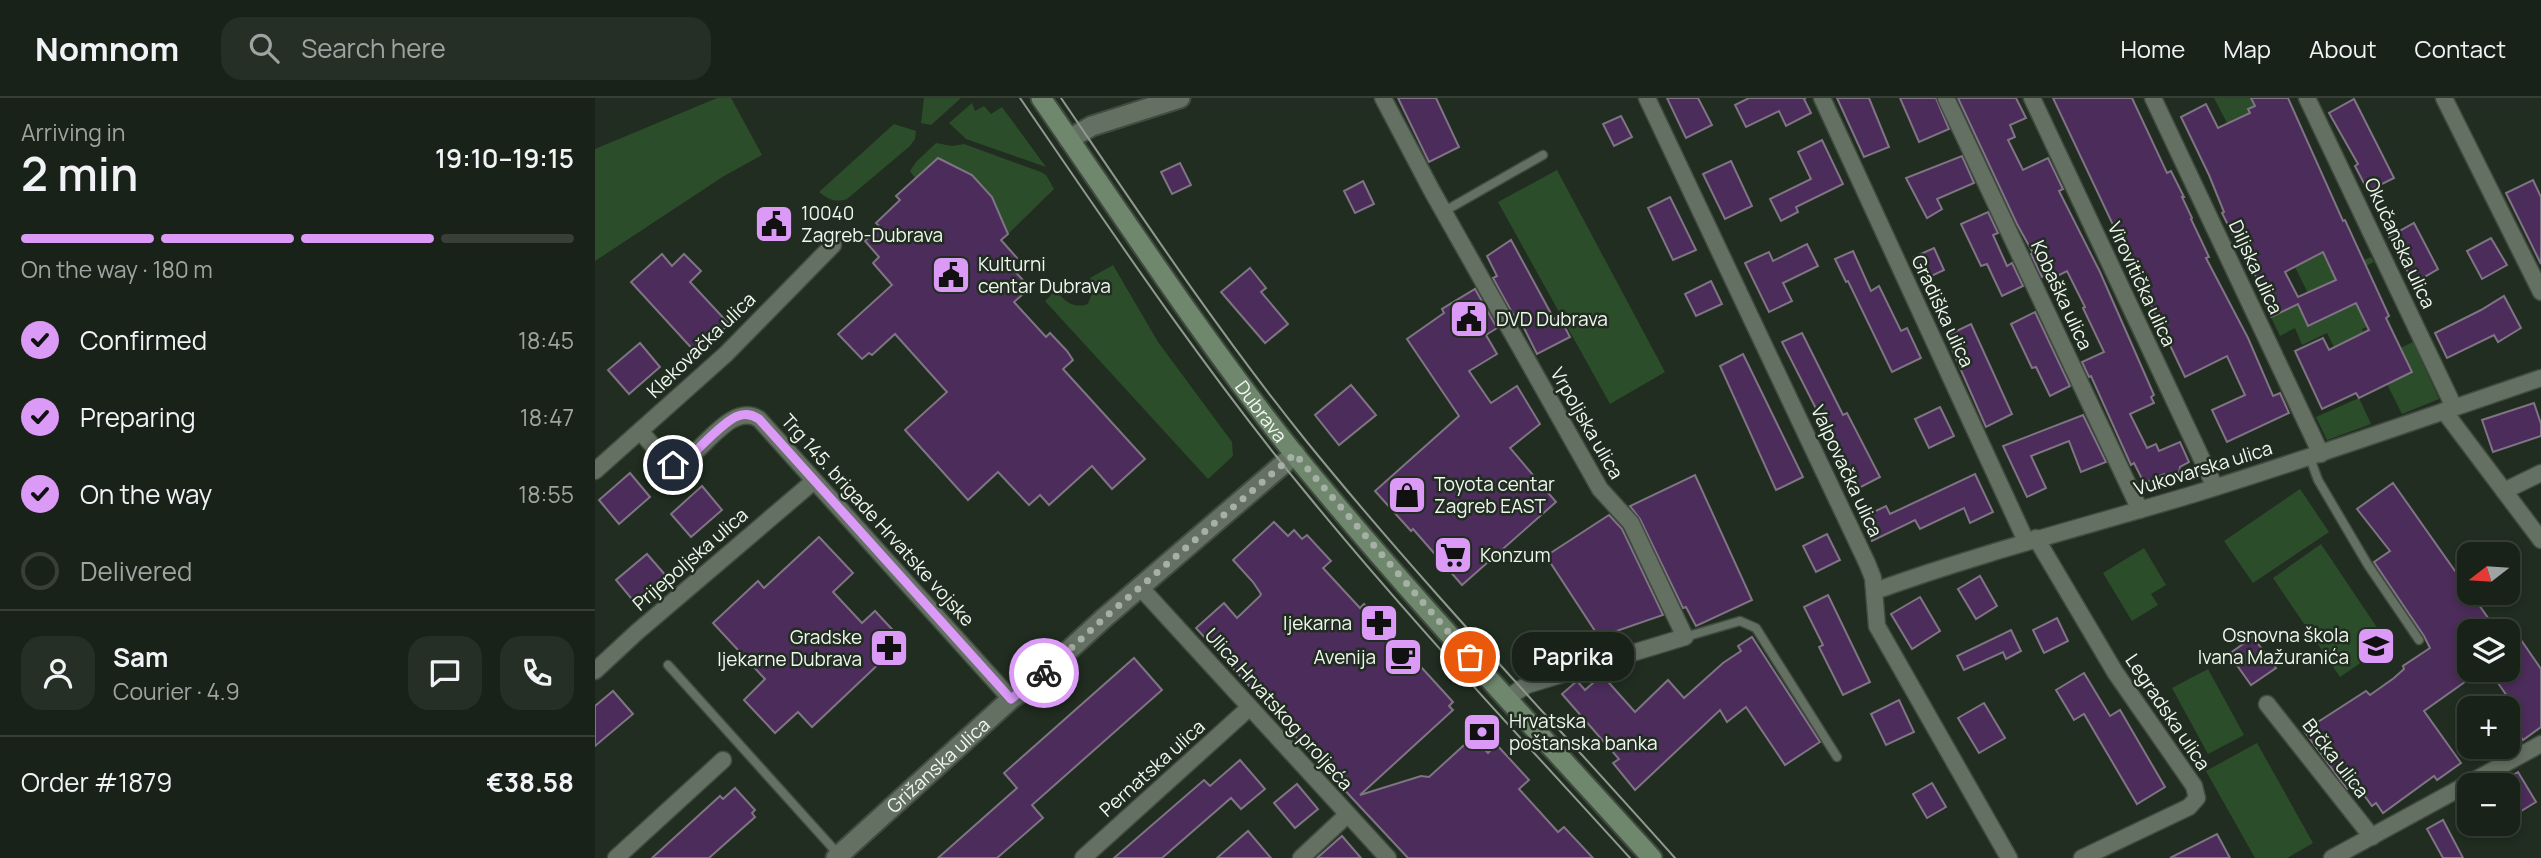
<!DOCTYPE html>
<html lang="en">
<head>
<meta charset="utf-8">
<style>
	body { margin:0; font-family:Manrope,sans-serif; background:#262f25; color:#f1f3f6; height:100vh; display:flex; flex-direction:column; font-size:26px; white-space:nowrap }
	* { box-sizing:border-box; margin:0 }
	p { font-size:23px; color:#9fa4a2 }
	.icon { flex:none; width:38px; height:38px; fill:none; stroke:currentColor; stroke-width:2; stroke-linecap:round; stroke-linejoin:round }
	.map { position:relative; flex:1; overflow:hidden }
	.side { display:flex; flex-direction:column; background:#192218; width:595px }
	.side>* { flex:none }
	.needle { width:46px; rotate:253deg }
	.fabs { position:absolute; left:1862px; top:444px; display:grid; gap:14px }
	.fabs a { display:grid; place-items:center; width:63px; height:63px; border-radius:14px; background:#192218; box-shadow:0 4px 10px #0003,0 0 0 2px #373f37; font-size:35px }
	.pin { position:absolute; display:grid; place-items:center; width:60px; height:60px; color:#fff; margin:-30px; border:4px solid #fff; border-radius:50%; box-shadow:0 2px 7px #0007 }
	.courier { position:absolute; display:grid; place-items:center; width:70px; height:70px; margin:-35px; border:5px solid #da9af6; border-radius:50%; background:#fff; color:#222; box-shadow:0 2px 9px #0007 }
	.bubble { position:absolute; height:49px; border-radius:21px; background:#192218; box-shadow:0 4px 10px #0003,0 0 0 2px #373f37; font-size:23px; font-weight:600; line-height:49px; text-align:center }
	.head em { font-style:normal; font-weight:600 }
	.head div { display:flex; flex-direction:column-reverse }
	.head { display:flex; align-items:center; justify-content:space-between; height:119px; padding:0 21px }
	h1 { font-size:46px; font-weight:600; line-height:52px }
	.bar { display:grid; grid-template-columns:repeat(4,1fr); gap:10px 7px; align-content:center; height:84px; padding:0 21px }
	.bar i { height:9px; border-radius:5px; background:#373f37 }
	.bar .current { background:#da9af6 }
	.bar p { grid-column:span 4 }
	.line { display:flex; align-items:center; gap:18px; padding:0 21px; border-top:2px solid #373f37 }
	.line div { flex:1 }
	.round { display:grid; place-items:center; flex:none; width:74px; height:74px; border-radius:21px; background:#262f25 }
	ol { padding:0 21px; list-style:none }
	li { display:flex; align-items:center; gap:21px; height:77px }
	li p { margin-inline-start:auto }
	li .icon { padding:7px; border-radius:50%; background:#da9af6; color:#111; stroke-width:4 }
	li:last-child { color:#9fa4a2 }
	li i { width:38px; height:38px; border:4px solid #373f37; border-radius:50% }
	header { display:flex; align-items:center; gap:42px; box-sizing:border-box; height:98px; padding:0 35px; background:#192218; border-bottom:2px solid #373f37 }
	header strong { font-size:33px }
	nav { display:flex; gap:38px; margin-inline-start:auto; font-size:24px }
	.search { width:490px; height:63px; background:#262f25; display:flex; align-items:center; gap:18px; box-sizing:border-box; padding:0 24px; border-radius:21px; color:#9fa4a2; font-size:26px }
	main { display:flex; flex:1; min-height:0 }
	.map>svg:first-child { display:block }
	.green { fill:#2c4d2a }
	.building { fill:#4c2c5a; stroke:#7f7484; stroke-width:2; fill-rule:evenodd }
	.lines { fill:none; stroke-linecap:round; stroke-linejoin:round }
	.service-casing { stroke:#414b40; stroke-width:11 }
	.minor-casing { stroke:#414b40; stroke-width:19 }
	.tertiary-casing { stroke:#414b40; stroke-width:23 }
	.secondary-casing { stroke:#414b40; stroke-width:23 }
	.service { stroke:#637062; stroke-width:8 }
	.minor { stroke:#637062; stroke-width:16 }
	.tertiary { stroke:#637062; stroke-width:19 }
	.secondary { stroke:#6f876d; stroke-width:19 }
	.tram { stroke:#8f998e; stroke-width:2 }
	.done { stroke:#a7b0a6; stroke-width:7; stroke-dasharray:0 12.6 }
	.route { stroke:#da9af6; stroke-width:9 }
	.labels { text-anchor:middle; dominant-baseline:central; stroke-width:5; stroke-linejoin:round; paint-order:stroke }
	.poi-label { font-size:19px; fill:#eff7ee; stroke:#212d20; text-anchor:start }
	.street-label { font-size:19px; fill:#eff7ee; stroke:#212d20 }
</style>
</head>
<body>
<header>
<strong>Nomnom</strong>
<div class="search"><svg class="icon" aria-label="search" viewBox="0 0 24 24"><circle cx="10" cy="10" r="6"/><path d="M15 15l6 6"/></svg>Search here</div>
<nav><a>Home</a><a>Map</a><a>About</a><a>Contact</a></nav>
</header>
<main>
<section class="side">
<div class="head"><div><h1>2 min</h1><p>Arriving in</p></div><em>19:10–19:15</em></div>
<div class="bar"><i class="current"></i><i class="current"></i><i class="current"></i><i></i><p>On the way · 180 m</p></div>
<ol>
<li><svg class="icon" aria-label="check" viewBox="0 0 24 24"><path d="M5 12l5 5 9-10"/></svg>Confirmed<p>18:45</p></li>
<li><svg class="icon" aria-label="check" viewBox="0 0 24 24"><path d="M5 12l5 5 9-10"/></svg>Preparing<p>18:47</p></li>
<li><svg class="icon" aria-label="check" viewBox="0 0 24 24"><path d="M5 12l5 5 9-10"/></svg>On the way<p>18:55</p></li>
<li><i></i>Delivered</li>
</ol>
<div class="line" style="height:126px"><a class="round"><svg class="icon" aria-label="person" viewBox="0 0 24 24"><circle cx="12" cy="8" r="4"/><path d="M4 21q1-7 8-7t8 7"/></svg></a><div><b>Sam</b><p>Courier · 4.9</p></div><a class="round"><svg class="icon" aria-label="chat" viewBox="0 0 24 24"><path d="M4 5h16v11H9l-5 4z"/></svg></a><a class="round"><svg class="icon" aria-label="phone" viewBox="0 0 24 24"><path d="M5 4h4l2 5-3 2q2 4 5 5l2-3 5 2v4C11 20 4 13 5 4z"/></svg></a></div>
<div class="line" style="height:91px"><div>Order #1879</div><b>€38.58</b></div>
</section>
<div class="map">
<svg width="1946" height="760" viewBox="0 0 1946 760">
	<rect width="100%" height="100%" fill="#212d20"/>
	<g class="green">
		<polygon points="122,0 136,0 167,57 129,78 0,163 0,51"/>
		<polygon points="329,0 366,0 336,27 326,25"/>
		<polygon points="1619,0 1656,0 1660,8 1653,12 1661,27 1639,38"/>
		<polygon points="377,5 380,13 389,8 396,16 407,9 451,69 371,41 354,25"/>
		<path d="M299,26l22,7 -1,8 -5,7 -63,53c-12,4 -19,0 -28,-7z"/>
		<polygon points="341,45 357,48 369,46 446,74 451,77 459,91 413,136 397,99 377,77 343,60 320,80 315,73 321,64"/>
		<polygon points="962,72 1070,274 1015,306 903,104"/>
		<polygon points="1719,137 1738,176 1776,159 1779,164 1713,195 1700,169"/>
		<path d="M518,167l45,77 74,100 1,14 -25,23 -163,-178 11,-11c8,11 17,19 32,14l4,-11 -2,-15z"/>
		<polygon points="1761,205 1772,229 1767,231 1769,235 1739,249 1732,235 1707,247 1700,230 1685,238 1676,219 1703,206 1726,222"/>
		<polygon points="1818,244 1844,301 1807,316 1792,286 1805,250"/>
		<polygon points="1764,300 1776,326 1732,342 1721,319"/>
		<polygon points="1705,391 1734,434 1658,485 1629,443"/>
		<polygon points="1726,446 1793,546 1745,579 1678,480"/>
		<polygon points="1549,450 1571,487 1556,496 1563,507 1537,523 1508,475"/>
		<polygon points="1613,571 1649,637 1613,656 1577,590"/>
		<polygon points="1662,645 1718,745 1692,760 1660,760 1611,673"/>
	</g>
	<g class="building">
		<polygon points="803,0 841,0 864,49 834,64"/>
		<polygon points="1072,0 1103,0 1117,27 1091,40"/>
		<polygon points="1154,0 1211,0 1209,1 1216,15 1191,28 1184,13 1151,29 1140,7"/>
		<polygon points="1242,0 1274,0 1294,49 1269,59"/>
		<polygon points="1305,0 1341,0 1354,31 1324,44"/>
		<polygon points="1363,0 1421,0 1431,20 1415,27 1420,39 1413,42 1428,72 1453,60 1468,91 1464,93 1505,174 1559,297 1556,299 1559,305 1535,316 1552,350 1561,346 1564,353 1585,344 1594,364 1585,369 1584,375 1576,379 1569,376 1549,385 1539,365 1536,367 1496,278 1494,279 1487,264 1509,254 1488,210 1490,209 1472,173 1452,183 1450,177 1447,179 1436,156 1438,155 1422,126"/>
		<polygon points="1458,0 1537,0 1572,75 1576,73 1589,99 1587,99 1597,120 1596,121 1614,159 1611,160 1653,240 1678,298 1685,295 1694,315 1632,344 1617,312 1650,297 1632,258 1590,279"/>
		<path d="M1656,0h37l55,123 2,-1 44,96 -3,2 26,54 -53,26 -3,-5 -34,16 -27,-58 28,-13 6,12 40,-20 -13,-27 -48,23 -10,-22 -27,13 -12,-26 3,-2 -26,-54 -2,2 -12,-24 2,-1 -15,-37 -28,-58 25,-13 12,24 32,-15 -2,-4 7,-3zM1728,154l13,28 -38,17 -13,-25z"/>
		<polygon points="1759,1 1799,80 1773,93 1760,68 1763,66 1734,15"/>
		<polygon points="1026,18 1037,39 1019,48 1008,26"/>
		<polygon points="1227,42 1248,86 1201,109 1203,114 1186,123 1175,101 1216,81 1203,54"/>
		<polygon points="1367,58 1379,85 1342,101 1347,111 1332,120 1311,80"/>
		<polygon points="343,60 377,77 397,99 413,136 406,142 422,160 415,168 435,190 419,204 451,239 455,235 472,253 478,262 468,271 550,361 517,391 497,368 454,407 445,397 434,407 403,374 373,402 310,332 352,294 300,236 277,257 274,255 267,261 243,236 297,187 278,165 284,159 270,143 285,129 281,125 305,102 301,98"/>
		<polygon points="1136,63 1157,108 1130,121 1108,76"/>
		<polygon points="585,65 596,87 577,96 566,74"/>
		<polygon points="1938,82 1946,99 1946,166 1911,95"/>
		<polygon points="768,83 779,106 760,115 749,93"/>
		<polygon points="1075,99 1101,152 1078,162 1053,110"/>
		<polygon points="1393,114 1403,135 1398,137 1412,168 1417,165 1428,188 1407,198 1392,166 1386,168 1366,126"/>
		<polygon points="1819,125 1843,171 1819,185 1794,139"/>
		<polygon points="1896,140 1912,167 1887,181 1872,153"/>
		<polygon points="916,142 959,221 964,218 975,239 942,256 923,218 920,220 898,180 902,178 892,158"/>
		<polygon points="1212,146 1223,168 1188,185 1197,203 1174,214 1150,165 1174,154 1178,163"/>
		<polygon points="1339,150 1349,172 1330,181 1319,159"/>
		<polygon points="1258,153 1276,193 1284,188 1306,233 1312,230 1326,260 1297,274 1253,183 1251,184 1240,161"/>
		<polygon points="67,156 77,168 89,156 106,173 95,184 134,226 102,256 36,184"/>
		<polygon points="655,170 671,190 666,194 693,226 670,245 626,194"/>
		<polygon points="1116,183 1127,206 1101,218 1090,196"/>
		<polygon points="880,191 902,230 891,237 902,256 874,273 896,305 922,288 945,326 915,350 961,404 867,487 818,431 816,433 780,393 864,318 812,241 849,215 847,211"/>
		<polygon points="1909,198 1926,230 1903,244 1899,237 1852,260 1840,235 1886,212"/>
		<polygon points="1440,214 1475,288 1455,298 1441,269 1437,270 1416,226"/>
		<polygon points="1376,226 1417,316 1391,329 1351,238"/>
		<polygon points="1207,235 1248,317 1252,315 1285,379 1262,391 1187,244"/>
		<polygon points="45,245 65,269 34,296 13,272"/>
		<polygon points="1148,256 1208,379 1181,392 1125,268"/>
		<polygon points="756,287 781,317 744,347 720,317"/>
		<polygon points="1939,305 1946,326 1946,338 1898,354 1887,322"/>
		<polygon points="1345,309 1359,338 1334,350 1320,321"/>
		<polygon points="1488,317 1511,364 1486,374 1474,343 1436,358 1451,390 1432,399 1408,348"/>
		<polygon points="35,375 55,399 24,426 4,402"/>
		<polygon points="1380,376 1398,414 1375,425 1369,410 1325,431 1320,422 1277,443 1266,420 1291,408 1295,416"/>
		<polygon points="1100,377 1157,502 1101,528 1091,509 1088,510 1045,421 1035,408"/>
		<polygon points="1798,385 1903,534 1874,534 1874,581 1829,613 1866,665 1842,682 1839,678 1788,715 1781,705 1777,708 1760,685 1752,691 1709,633 1771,593 1775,597 1799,580 1809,571 1808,568 1835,550 1829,538 1779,464 1795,453 1762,411"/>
		<polygon points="107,388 127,412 96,439 76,416"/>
		<polygon points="1014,417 1027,431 1068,517 1004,539 951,458"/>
		<polygon points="679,424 693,438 699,432 707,441 712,437 736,463 728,470 765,510 769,506 801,542 797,545 823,574 827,570 858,604 854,608 858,612 765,697 826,678 834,679 878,639 893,655 901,646 934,682 924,691 963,734 969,729 998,760 813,760 757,700 601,530 629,505 642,520 665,498 666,496 658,484 638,462"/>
		<polygon points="1232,436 1245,462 1221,474 1208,448"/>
		<polygon points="224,439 258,475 238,494 267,525 280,513 308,543 217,629 203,614 180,635 149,602 170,581 118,525 163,483 169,490"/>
		<polygon points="52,456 72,479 41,506 21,482"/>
		<polygon points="1385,478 1402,508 1381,521 1363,491"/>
		<polygon points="1233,497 1275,584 1248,597 1224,549 1228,547 1209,509"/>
		<polygon points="1325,499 1345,533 1317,551 1296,516"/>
		<polygon points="1462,520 1473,543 1449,555 1438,532"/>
		<polygon points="1913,523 1946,571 1946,629 1928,642 1913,621 1913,617 1921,611 1894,572 1913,572"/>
		<polygon points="1416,532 1426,553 1411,561 1408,554 1369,572 1362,558"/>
		<polygon points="1157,539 1225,644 1190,667 1151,609 1132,624 1125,612 1040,692 1018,665 1024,661 967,596 982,583 990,592 1007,577 1040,614 1073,582 1089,600 1128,565 1146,553 1143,548"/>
		<polygon points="1658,539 1681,570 1656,587 1634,556"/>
		<polygon points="539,560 567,592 437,707 448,720 402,760 343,760 422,690 409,675"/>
		<polygon points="1489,575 1515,618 1525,612 1570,689 1542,706 1489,616 1479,622 1461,592"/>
		<polygon points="18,593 38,616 0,648 0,608"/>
		<polygon points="1304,602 1319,634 1291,647 1276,616"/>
		<polygon points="1389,605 1410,640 1384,655 1363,620"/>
		<polygon points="645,662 670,691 646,711 636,700 567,760 519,760 609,682 615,688"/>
		<polygon points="1923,674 1941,704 1913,721 1913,680"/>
		<polygon points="1337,685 1351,709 1332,720 1318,696"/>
		<polygon points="702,686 723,711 700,730 679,705"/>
		<polygon points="140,690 160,712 157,715 160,719 114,760 57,760 125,698 128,701"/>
		<polygon points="1848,722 1868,760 1848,760 1832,731"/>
		<polygon points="653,733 676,760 622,760"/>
		<polygon points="1622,736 1635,760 1575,760"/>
		<polygon points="747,738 766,760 722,760"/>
	</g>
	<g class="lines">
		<g class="service-casing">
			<g id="service">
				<polyline points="848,114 948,57"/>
				<polyline points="1715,360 1723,382 1773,467 1824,542"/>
				<polyline points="1090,539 1145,523 1161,530 1242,659"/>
				<polyline points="73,567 244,757"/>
			</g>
		</g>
		<g class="minor-casing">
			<g id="minor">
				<polyline points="788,0 837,93 1005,391 1036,425 1090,539 932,587 912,600"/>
				<polyline points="1052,0 1272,465 1278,480 1282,528 1414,760"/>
				<polyline points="1227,0 1431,443"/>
				<polyline points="1351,0 1545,412"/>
				<polyline points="1437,0 1620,389"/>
				<polyline points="1558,0 1726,356"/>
				<polyline points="1712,0 1859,309"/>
				<polyline points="1849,0 1946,194"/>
				<polyline points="1849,313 1946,442"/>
				<path d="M45,333l27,31 11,3c24,-11 53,-64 81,-46l252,280"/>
				<polyline points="0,373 131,256 238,147"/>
				<polyline points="1909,393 1946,375"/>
				<polyline points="1441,440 1520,574 1599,688 1602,700 1594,709 1487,760"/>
				<polyline points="545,489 793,760"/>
				<path d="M1280,493c105,-38 212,-65 319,-97 117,-36 232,-77 347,-116"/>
				<polyline points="0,573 42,534 219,383"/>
				<polyline points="1672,606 1777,739"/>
				<polyline points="21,760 128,662"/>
				<polyline points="488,760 654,610"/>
				<polyline points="706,760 752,717"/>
				<polyline points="1737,760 1946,646"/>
			</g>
		</g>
		<g class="tertiary-casing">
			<g id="tertiary">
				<polyline points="474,41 497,28 585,0"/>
				<path id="s1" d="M241,760l175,-159 19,-13 73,-67 192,-165"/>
			</g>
		</g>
		<g class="secondary-casing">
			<g id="secondary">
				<path id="s2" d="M446,0c83,120 163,243 254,357 113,139 237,270 357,403"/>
			</g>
		</g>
		<use href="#service" class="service"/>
		<use href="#minor" class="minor"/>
		<use href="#tertiary" class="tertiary"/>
		<use href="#secondary" class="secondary"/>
		<g class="tram">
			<path d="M425,0c92,134 183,270 286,395 103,126 215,245 324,365"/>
			<path d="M466,0c79,116 158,235 246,344 117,144 245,278 368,416"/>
		</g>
	</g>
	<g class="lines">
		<polyline class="done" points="449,575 508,521 700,356 875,559"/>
		<path class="route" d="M78,367l11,-2c11,-11 41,-43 54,-47 8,-3 15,-1 21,3l252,280 33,-26"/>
	</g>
	<defs>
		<g id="civic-square" transform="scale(2.0125)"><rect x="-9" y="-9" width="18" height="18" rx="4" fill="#da9af6" stroke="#212d20"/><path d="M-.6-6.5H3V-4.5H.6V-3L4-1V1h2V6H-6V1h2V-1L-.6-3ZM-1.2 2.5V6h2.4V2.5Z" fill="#111"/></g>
		<g id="shop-square" transform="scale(2.0125)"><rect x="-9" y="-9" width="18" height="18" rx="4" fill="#da9af6" stroke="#212d20"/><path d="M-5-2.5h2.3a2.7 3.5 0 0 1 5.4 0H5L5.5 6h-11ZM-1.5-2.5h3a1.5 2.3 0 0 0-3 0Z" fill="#111"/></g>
		<g id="supermarket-square" transform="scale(2.0125)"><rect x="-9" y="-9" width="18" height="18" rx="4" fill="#da9af6" stroke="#212d20"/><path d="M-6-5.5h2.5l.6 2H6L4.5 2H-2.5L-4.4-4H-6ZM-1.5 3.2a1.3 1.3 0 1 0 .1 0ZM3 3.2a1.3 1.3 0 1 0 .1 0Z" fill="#111"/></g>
		<g id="pharmacy-square" transform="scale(2.0125)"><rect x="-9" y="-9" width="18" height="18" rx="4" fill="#da9af6" stroke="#212d20"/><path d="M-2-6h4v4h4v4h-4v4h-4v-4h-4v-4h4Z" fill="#111"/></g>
		<g id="school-square" transform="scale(2.0125)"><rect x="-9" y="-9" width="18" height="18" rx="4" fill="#da9af6" stroke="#212d20"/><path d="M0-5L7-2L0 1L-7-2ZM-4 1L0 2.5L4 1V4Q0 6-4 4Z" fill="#111"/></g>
		<g id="cafe-square" transform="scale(2.0125)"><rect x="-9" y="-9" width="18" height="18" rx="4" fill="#da9af6" stroke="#212d20"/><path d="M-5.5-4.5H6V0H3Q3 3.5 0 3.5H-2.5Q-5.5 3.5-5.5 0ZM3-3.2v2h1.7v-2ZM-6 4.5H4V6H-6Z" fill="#111"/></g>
		<g id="bank-square" transform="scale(2.0125)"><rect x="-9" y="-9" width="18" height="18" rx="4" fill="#da9af6" stroke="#212d20"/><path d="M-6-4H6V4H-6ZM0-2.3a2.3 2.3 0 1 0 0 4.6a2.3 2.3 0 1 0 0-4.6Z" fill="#111"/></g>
	</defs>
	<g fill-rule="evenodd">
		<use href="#civic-square" x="179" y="126"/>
		<use href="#civic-square" x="356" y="177"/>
		<use href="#civic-square" x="874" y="221"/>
		<use href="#shop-square" x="812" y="397"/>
		<use href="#supermarket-square" x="858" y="457"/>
		<use href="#pharmacy-square" x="784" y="525"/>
		<use href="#school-square" x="1781" y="548"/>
		<use href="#pharmacy-square" x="294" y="550"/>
		<use href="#cafe-square" x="808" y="559"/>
		<use href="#bank-square" x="887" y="634"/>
	</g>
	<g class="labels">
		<g class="poi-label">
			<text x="206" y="115">10040<tspan x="206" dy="22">Zagreb-Dubrava</tspan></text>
			<text x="383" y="166">Kulturni<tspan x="383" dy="22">centar Dubrava</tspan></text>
			<text x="901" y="221">DVD Dubrava</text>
			<text x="839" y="386">Toyota centar<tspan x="839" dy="22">Zagreb EAST</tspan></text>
			<text x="885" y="457">Konzum</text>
			<text x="757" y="525" text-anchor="end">ljekarna</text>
			<text x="1754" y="537" text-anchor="end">Osnovna škola<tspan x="1754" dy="22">Ivana Mažuranića</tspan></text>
			<text x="267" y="539" text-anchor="end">Gradske<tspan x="267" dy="22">ljekarne Dubrava</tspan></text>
			<text x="781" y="559" text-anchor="end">Avenija</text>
			<text x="914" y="623">Hrvatska<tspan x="914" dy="22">poštanska banka</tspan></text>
		</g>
		<g class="street-label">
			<text transform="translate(1805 145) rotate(65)">Okučanska ulica</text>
			<text transform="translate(1661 169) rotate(65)">Diljska ulica</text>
			<text transform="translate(1547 186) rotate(65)">Virovitička ulica</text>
			<text transform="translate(1467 197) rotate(65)">Kobaška ulica</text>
			<text transform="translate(1348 213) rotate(65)">Gradiška ulica</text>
			<text transform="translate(106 247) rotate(-44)">Klekovačka ulica</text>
			<text stroke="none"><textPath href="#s2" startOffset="383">Dubrava</textPath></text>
			<text transform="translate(992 325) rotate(60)">Vrpoljska ulica</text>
			<text transform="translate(1608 370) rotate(-17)">Vukovarska ulica</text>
			<text transform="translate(1252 373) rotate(65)">Valpovačka ulica</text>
			<text transform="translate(283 422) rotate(48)">Trg 145. brigade Hrvatske vojske</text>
			<text transform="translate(95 461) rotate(-41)">Prijepoljska ulica</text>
			<text transform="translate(684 611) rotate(48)">Ulica Hrvatskog proljeća</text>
			<text transform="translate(1573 614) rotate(56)">Legradska ulica</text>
			<text transform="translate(1741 660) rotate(52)">Brčka ulica</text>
			<text stroke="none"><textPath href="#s1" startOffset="138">Grižanska ulica</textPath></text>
			<text transform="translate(557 670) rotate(-42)">Pernatska ulica</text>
		</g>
	</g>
</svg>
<div class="fabs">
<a><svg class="needle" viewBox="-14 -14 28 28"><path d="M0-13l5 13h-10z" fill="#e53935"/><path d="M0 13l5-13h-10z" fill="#9fa4a2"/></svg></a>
<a><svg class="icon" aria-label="layers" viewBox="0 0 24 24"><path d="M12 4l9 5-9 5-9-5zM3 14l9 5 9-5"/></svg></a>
<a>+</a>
<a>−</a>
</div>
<div class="pin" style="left:875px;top:559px;background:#ea580c"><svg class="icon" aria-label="bag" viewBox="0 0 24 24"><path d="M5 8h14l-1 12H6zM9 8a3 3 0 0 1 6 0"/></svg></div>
<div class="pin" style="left:78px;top:367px;background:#1f2937"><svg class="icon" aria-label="home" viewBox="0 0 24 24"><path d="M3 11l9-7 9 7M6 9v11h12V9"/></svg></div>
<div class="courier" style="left:449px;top:575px"><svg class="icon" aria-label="bike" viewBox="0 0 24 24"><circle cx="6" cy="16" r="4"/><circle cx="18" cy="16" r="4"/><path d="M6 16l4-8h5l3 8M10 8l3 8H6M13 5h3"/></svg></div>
<div class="bubble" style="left:917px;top:534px;width:122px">Paprika</div>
</div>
</main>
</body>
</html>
